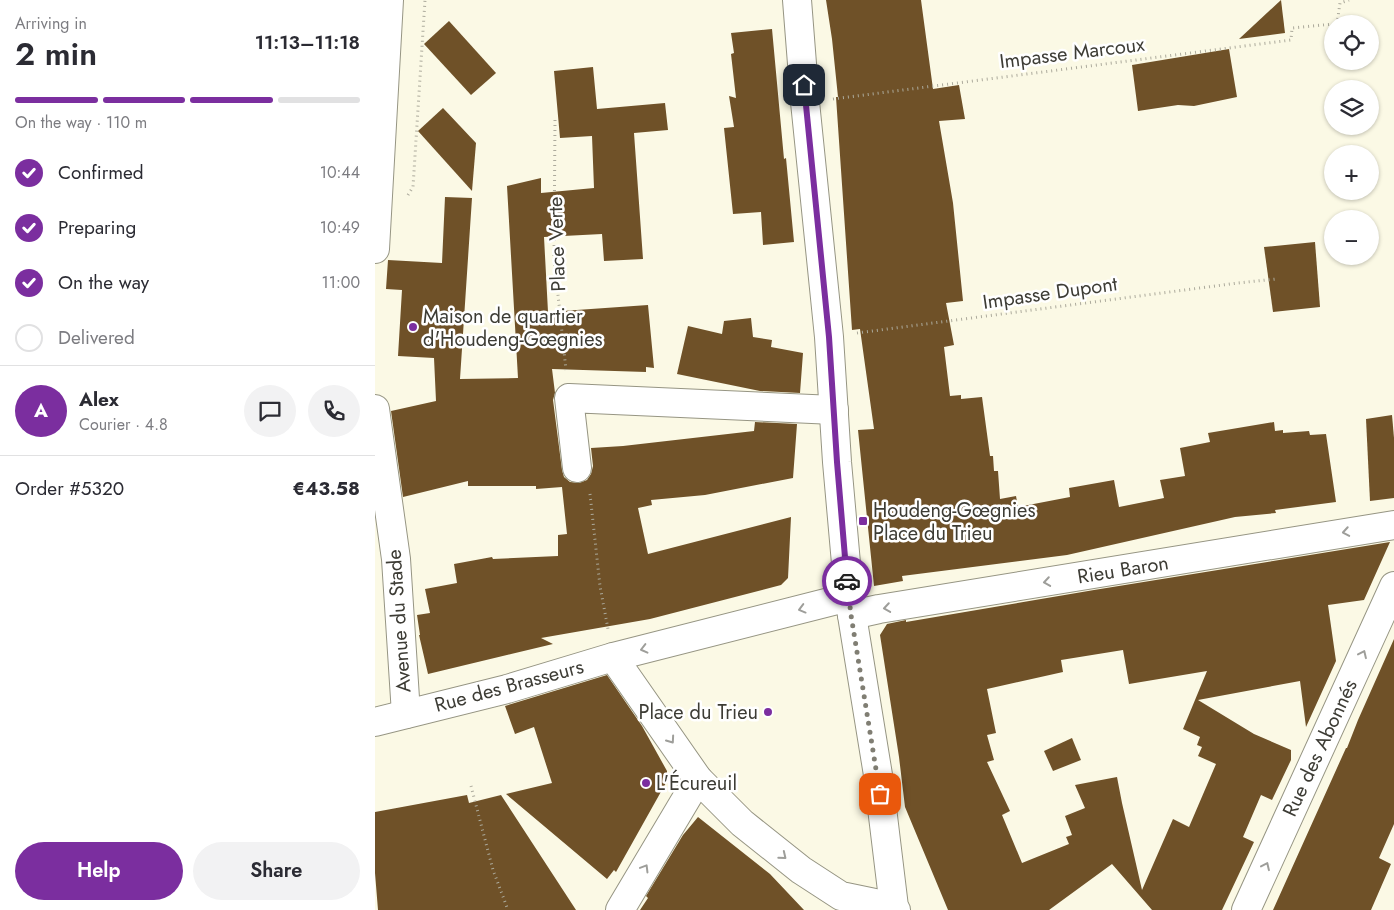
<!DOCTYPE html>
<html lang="en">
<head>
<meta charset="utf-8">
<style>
	body { margin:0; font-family:Jost,sans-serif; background:#f2f2f3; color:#2b2b33; height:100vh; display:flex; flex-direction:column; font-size:19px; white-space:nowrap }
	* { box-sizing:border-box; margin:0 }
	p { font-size:16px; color:#7c7c81 }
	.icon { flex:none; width:28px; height:28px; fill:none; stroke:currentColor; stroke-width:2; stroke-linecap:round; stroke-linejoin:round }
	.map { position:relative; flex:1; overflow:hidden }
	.panel { display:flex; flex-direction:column; background:#fff; width:375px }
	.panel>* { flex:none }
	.controls { position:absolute; left:949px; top:15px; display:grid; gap:10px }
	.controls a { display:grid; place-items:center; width:55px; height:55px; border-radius:50%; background:#fff; box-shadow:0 1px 4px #0004; font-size:25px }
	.pin { position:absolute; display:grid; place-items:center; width:42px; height:42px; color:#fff; margin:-21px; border-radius:10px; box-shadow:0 2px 8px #0006 }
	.courier { position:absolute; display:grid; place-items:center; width:50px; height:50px; margin:-25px; border:4px solid #7b2e9f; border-radius:50%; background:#fff; color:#222; box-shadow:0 1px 6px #0007 }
	.overview em { font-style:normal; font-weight:600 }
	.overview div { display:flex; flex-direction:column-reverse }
	.overview { display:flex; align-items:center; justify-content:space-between; height:85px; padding:0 15px }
	h1 { font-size:32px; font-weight:600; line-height:38px }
	.bar { display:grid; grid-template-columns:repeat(4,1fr); gap:8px 5px; align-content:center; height:60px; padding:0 15px }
	.bar i { height:6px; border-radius:4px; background:#e1e1e2 }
	.bar .selected { background:#7b2e9f }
	.bar p { grid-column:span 4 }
	.line { display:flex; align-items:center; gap:12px; padding:0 15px; border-top:1px solid #e1e1e2 }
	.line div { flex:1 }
	.round { display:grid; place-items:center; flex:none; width:52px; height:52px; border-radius:26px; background:#f2f2f3 }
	ol { padding:0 15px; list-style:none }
	li { display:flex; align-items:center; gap:15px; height:55px }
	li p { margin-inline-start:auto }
	li .icon { padding:5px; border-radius:50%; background:#7b2e9f; color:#fff; stroke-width:4 }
	li:last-child { color:#7c7c81 }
	li i { width:28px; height:28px; border:2px solid #e1e1e2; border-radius:50% }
	.primary-button { display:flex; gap:10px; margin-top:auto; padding:10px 15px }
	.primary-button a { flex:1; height:58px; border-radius:30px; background:#7b2e9f; color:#fff; font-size:20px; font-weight:600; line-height:58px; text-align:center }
	.primary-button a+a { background:#f2f2f3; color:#2b2b33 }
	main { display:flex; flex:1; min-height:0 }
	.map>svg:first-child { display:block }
	.building { fill:#6f5128; fill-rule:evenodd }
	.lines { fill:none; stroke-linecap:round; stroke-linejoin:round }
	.street-casing { stroke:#969583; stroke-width:30 }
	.secondary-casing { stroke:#969583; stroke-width:30 }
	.path { stroke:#acaa9c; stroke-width:3; stroke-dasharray:1 4; stroke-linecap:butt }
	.street { stroke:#fff; stroke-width:28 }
	.secondary { stroke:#fff; stroke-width:28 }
	.oneway { stroke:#9e9e9a }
	.done { stroke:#807e73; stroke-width:5; stroke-dasharray:0 9 }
	.route { stroke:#7b2e9f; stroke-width:6 }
	.poi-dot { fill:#7b2e9f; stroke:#fff; stroke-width:2 }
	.labels { text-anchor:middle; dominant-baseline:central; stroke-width:5; stroke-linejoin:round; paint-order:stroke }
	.street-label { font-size:20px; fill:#3d3c35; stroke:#fff }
	.poi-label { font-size:20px; fill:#3d3c35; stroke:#fff; text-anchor:start }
</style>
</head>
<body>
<main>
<section class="panel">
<div class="overview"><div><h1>2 min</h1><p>Arriving in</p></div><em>11:13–11:18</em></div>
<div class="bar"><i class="selected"></i><i class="selected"></i><i class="selected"></i><i></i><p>On the way · 110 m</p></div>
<ol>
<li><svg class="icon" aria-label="check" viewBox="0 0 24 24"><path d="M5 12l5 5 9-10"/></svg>Confirmed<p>10:44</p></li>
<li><svg class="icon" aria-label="check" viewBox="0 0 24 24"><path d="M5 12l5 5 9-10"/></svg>Preparing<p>10:49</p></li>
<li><svg class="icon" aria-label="check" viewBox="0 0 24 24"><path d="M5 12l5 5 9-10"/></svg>On the way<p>11:00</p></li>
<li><i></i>Delivered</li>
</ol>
<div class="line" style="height:90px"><b class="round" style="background:#7b2e9f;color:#fff">A</b><div><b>Alex</b><p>Courier · 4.8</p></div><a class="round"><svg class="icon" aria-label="chat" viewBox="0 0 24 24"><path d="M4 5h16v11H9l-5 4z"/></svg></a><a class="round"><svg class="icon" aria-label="phone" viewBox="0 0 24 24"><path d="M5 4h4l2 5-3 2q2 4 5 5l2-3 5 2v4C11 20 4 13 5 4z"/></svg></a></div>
<div class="line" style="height:65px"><div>Order #5320</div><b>€43.58</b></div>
<div class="primary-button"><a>Help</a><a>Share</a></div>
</section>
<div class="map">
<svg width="1019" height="910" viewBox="0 0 1019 910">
	<rect width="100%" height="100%" fill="#fbf9e5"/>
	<g class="building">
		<polygon points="451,0 546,0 558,89 584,85 590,119 564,121 578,203 588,301 571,303 579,345 569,347 575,396 586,395 586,399 607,397 615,456 618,456 619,471 623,471 625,499 641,496 643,507 695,497 694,488 739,480 744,507 789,498 785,480 810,476 805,448 835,442 833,433 899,422 900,431 908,430 908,433 934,431 935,435 951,434 961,502 900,510 901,513 860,517 692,555 527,576 528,581 499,586 483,430 499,429 485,329 477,330 461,97 463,97 457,39"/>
		<polygon points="906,0 910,33 864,39"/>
		<polygon points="74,21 121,73 96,95 49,44"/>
		<polygon points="397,29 409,159 411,158 419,242 388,245 386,212 358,214 349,128 359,127 354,96 361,98 356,54 359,53 356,33"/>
		<polygon points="854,49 862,97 819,106 803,105 763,111 757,65"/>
		<polygon points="218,67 222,109 290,103 293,130 259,133 268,259 229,261 227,234 169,237 173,312 273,305 279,368 271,367 271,372 177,369 180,393 178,400 187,470 189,477 195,482 204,483 212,480 216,474 218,466 216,448 248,446 379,431 380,422 422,424 418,478 330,495 276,500 277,505 263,508 273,554 416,517 413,578 406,585 275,619 166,638 178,644 53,674 44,635 45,635 42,615 55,613 50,589 82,583 79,564 117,557 118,559 183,556 183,535 192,534 187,487 161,489 161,486 93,486 93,481 28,497 16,411 61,401 59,358 23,356 27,290 11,289 13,260 67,263 70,197 97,198 85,379 143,378 132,186 166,178 166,193 219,188 217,136 185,138 179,71"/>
		<polygon points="68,108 101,143 97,191 43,131"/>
		<polygon points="940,242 945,307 898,312 889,247"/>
		<polygon points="376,318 378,337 397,340 396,347 428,353 425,393 385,391 302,374 313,326 347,334 349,321"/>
		<polygon points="1017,415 1019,438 1019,498 995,501 991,419"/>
		<path d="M1015,542l-26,58 -36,5 8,56 -30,66 -6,-46 -102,19 56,34 37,16v10l-19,40 -11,-5 -18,42 11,5 -32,68h-70l-40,-46 -63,46h-101l-43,-103 -6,-50 -19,-122 7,-11 19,-4v2l188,-32zM748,650l6,34 78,-13 -24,58 17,8 -3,8 5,2 -4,9 18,8 -27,63 -16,-8 -31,71 -20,-87 -5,-26 -42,8 10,23 -20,8 7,19 -6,2 3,7 -47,19 -20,-48 8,-4 -23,-49 7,-2 -7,-25 9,-2 -9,-44 76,-17 -2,-12z"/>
		<polygon points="1019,639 1019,824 1004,858 1016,864 996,910 898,910 971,748 972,748 983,720"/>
		<polygon points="232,675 267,726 292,771 292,781 241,872 239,870 232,879 131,794 177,783 159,727 140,734 130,706"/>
		<polygon points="697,738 706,760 678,771 669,751"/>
		<polygon points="92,795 94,803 126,795 201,910 3,910 0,873 0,812"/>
		<polygon points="323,817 395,874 429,910 265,910 273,898 271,896 308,835"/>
	</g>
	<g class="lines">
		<g class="street-casing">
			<g id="street">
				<polyline points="0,249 14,0"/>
				<polyline points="0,409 21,559 31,714"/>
				<polyline points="202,468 194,398 459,410"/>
				<polyline points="477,615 504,609 1019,525"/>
				<polyline points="238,657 323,779 367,823 426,870 466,896 519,907"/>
				<polyline points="0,722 132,689 238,657 474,597"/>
				<polyline points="245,910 323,779"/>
				<polyline points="871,910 1019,586"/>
			</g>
		</g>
		<g class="secondary-casing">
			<polyline id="secondary" points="422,0 430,102 454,337 462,462 474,597 503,775 519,907 521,910"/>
		</g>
		<g class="path">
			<polyline points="962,24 965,3 974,0"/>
			<polyline points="458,99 916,40 917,28 958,24"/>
			<polyline points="180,120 179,257 191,370"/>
			<polyline points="33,195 38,187 50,0"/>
			<polyline points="482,333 863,283 901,279"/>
			<polyline points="215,494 225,586 233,629"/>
			<polyline points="96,786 118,870 133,910"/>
		</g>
		<use href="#street" class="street"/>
		<use href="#secondary" class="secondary"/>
	</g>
	<defs><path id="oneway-chevron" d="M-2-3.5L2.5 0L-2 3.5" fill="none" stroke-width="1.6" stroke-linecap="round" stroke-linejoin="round" transform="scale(1.25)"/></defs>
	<g class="oneway">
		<use href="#oneway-chevron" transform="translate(971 532) rotate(170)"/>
		<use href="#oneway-chevron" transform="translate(672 582) rotate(171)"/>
		<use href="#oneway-chevron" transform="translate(512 608) rotate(171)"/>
		<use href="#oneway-chevron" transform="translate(427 609) rotate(165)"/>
		<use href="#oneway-chevron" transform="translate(269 649) rotate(166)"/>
		<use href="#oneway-chevron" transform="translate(988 654) rotate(-65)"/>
		<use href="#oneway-chevron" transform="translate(296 740) rotate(55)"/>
		<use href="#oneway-chevron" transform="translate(408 856) rotate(39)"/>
		<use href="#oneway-chevron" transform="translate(891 866) rotate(-65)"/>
		<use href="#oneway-chevron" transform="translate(270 868) rotate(-59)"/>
	</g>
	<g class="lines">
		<polyline class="done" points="472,581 476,615 505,794"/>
		<polyline class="route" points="429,85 454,337 462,462 472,581"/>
	</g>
	<g class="poi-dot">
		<circle cx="38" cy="327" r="5"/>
		<rect x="483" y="516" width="10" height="10" rx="2.5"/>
		<circle cx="393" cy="712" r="5"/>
		<circle cx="271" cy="783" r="5"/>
	</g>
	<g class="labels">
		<g class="street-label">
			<text transform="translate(697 53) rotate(-7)">Impasse Marcoux</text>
			<text transform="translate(182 244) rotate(-92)">Place Verte</text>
			<text transform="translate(675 293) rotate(-8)">Impasse Dupont</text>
			<text transform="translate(748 570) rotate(-9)">Rieu Baron</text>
			<text transform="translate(24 621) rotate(-94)">Avenue du Stade</text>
			<text transform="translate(134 686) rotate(-15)">Rue des Brasseurs</text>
			<text transform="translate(945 748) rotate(-65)">Rue des Abonnés</text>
		</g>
		<g class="poi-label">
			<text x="48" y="316">Maison de quartier<tspan x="48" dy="23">d'Houdeng-Gœgnies</tspan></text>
			<text x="498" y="510">Houdeng-Gœgnies<tspan x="498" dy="23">Place du Trieu</tspan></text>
			<text x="383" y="712" text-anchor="end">Place du Trieu</text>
			<text x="281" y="783">L'Écureuil</text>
		</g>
	</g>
</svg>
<div class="controls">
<a><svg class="icon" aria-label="locate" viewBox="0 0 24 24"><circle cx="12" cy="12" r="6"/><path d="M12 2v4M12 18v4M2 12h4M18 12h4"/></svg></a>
<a><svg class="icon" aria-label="layers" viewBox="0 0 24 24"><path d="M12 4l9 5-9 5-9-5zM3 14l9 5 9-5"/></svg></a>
<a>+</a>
<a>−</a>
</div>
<div class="pin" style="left:505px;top:794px;background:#ea580c"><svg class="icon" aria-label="bag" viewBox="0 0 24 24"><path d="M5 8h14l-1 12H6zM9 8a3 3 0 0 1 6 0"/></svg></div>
<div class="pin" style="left:429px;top:85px;background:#1f2937"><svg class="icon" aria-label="home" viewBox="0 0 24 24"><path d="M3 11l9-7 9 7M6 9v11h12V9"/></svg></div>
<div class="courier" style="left:472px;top:581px"><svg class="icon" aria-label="car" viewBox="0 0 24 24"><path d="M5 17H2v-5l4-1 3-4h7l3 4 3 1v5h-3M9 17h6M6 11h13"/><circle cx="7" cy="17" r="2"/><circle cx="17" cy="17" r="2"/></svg></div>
</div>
</main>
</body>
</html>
